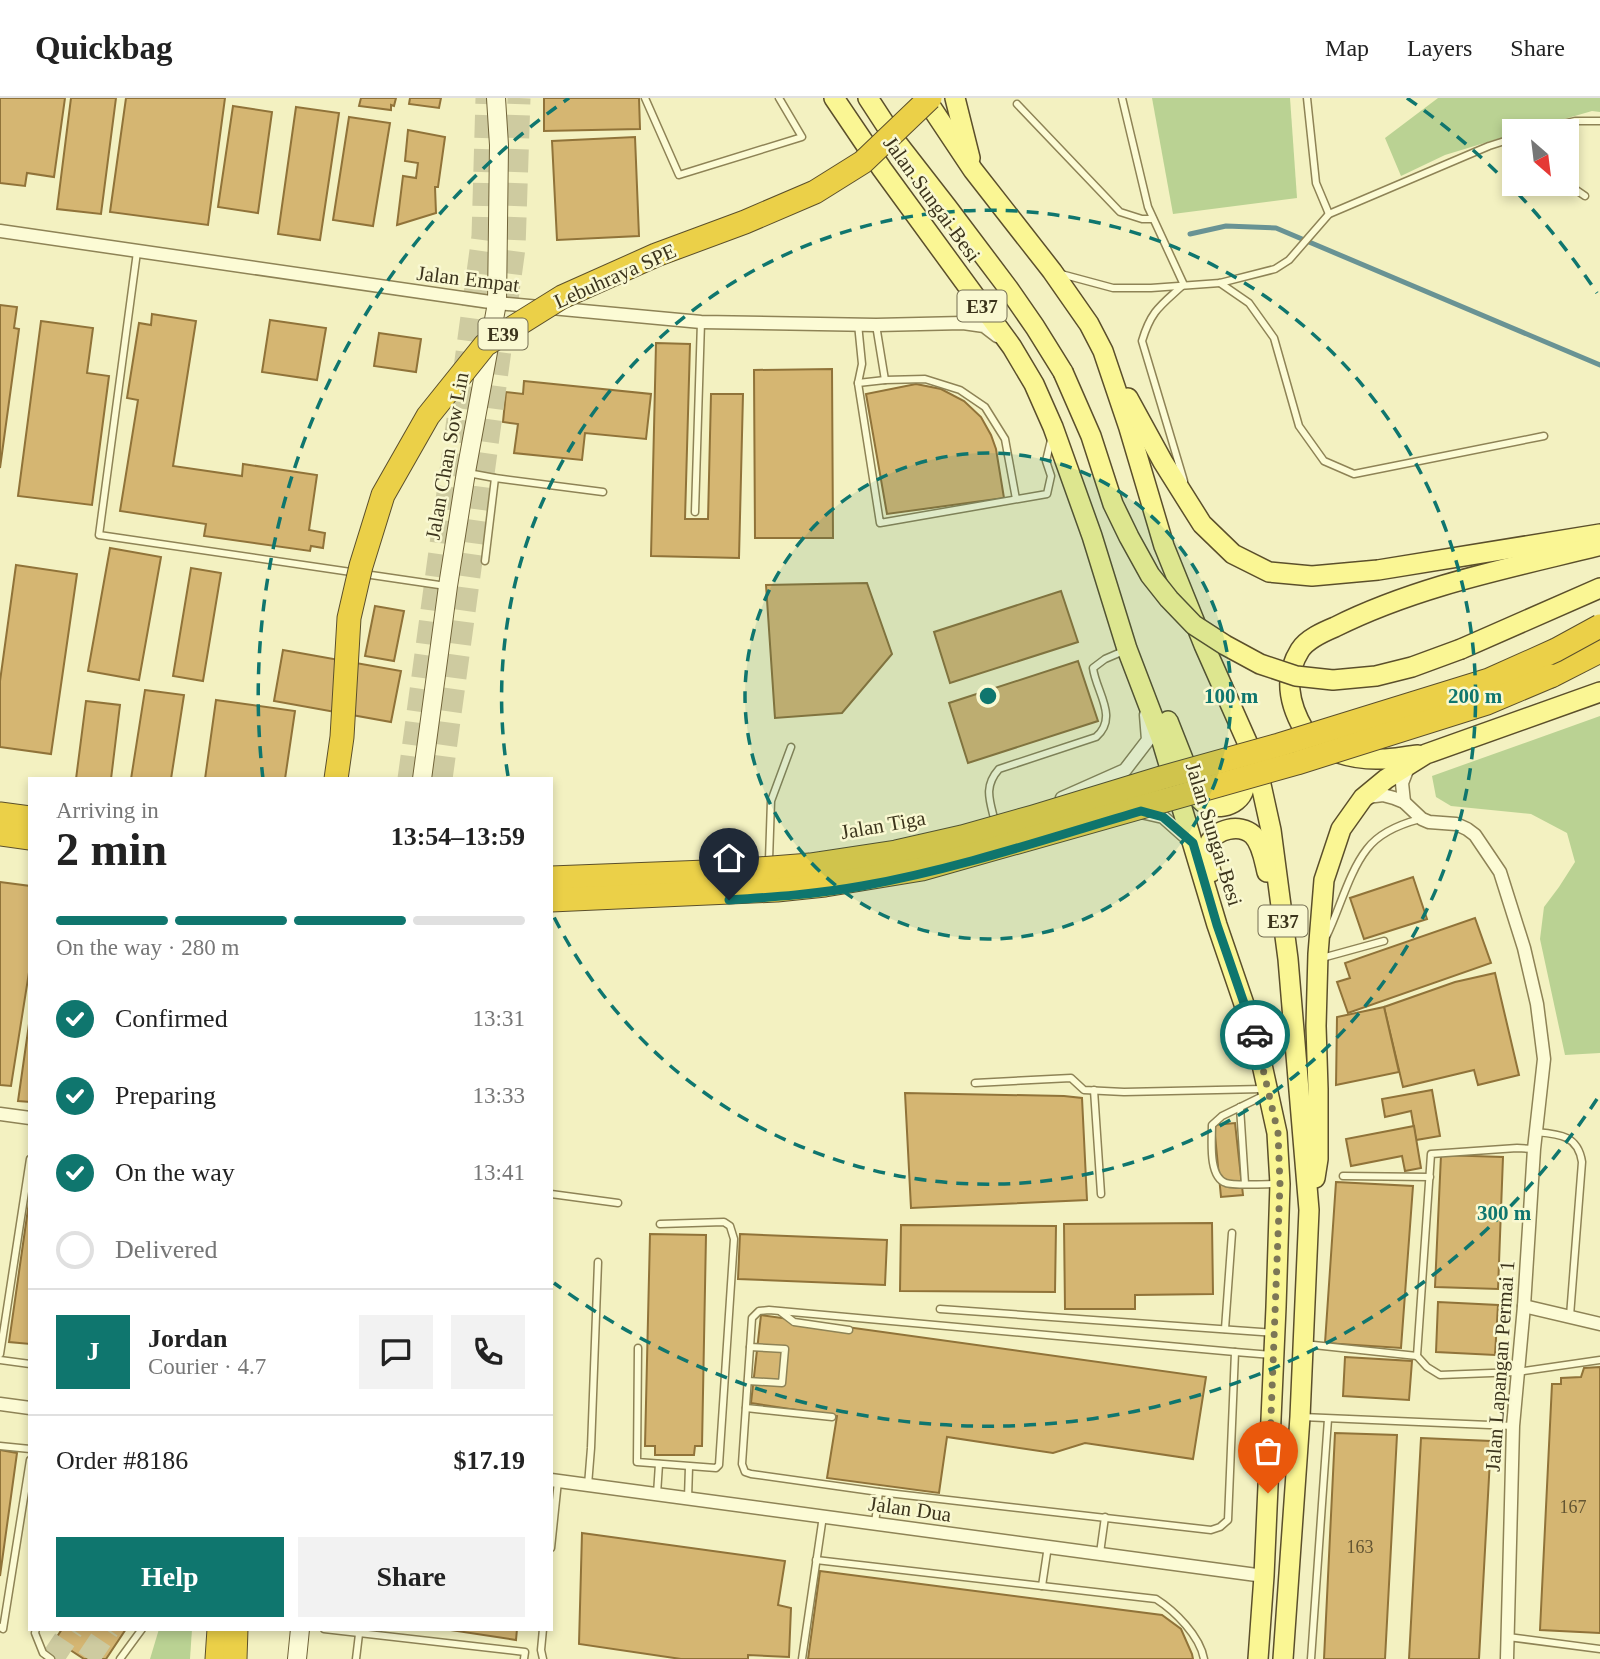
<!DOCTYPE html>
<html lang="en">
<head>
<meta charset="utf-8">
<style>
	body { margin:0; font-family:"Times New Roman",serif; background:#f2f2f2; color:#222; height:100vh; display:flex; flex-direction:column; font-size:26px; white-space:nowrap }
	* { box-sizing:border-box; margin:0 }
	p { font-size:23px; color:#767676 }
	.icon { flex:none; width:38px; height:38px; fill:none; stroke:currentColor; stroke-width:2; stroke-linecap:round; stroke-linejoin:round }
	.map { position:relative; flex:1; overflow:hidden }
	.side { position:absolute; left:28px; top:679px; width:525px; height:854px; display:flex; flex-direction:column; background:#fff; border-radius:0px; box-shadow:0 4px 10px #0003 }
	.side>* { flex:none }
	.needle { width:46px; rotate:152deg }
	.controls { position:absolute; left:1502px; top:21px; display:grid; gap:14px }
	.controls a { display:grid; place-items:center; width:77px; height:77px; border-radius:0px; background:#fff; box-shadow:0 4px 10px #0003; font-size:35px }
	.pin { position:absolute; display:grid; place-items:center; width:60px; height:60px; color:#fff; margin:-72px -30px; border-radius:50% 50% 50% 0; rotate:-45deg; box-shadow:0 0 7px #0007 }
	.pin .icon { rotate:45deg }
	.courier { position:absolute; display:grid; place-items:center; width:70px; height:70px; margin:-35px; border:5px solid #0f766e; border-radius:50%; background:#fff; color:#222; box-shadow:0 2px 9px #0007 }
	.overview em { font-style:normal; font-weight:800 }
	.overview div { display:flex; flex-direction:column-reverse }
	.overview { display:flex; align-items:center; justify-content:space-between; height:119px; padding:0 28px }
	h1 { font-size:46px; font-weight:800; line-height:52px }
	.bar { display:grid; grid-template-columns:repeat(4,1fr); gap:10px 7px; align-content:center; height:84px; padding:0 28px }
	.bar i { height:9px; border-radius:5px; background:#e0e0e0 }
	.bar .on { background:#0f766e }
	.bar p { grid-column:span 4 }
	.line { display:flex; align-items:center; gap:18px; padding:0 28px; border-top:2px solid #e0e0e0 }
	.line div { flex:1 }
	.round { display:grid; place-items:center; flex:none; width:74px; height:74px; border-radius:0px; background:#f2f2f2 }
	ol { padding:0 28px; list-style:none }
	li { display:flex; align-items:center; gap:21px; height:77px }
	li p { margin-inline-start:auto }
	li .icon { padding:7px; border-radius:50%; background:#0f766e; color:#fff; stroke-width:4 }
	li:last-child { color:#767676 }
	li i { width:38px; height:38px; border:4px solid #e0e0e0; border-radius:50% }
	.button { display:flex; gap:14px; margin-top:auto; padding:14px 28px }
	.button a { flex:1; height:80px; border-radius:0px; background:#0f766e; color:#fff; font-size:28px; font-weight:800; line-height:80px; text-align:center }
	.button a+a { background:#f2f2f2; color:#222 }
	header { display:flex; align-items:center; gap:42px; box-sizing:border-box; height:98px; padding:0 35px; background:#fff; border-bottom:2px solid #e0e0e0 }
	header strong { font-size:33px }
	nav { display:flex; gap:38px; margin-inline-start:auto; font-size:24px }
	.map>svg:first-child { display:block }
	.green { fill:#bad293 }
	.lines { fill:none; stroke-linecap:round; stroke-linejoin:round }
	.stream { stroke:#699394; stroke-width:5 }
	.building { fill:#d5b672; stroke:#907339; stroke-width:2 }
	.highway-tunnel { stroke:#cecba0; stroke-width:23; stroke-dasharray:23 11; stroke-linecap:butt }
	.lane-casing { stroke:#8e8356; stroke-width:9 }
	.street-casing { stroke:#8e8356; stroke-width:15 }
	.secondary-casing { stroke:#706339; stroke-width:20 }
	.primary-casing { stroke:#5b4f2b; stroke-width:22 }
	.highway-casing { stroke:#5b4f2b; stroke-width:25 }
	.lane { stroke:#fcfbd5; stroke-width:6 }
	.street { stroke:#fcfbd5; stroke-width:12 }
	.secondary { stroke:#fcfbd5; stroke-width:18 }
	.primary { stroke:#faf694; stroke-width:19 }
	.highway { stroke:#ebd048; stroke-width:23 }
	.primary-bridge-casing { stroke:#5b4f2b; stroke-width:22; stroke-linecap:butt }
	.highway-bridge-casing { stroke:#5b4f2b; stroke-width:25; stroke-linecap:butt }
	.primary-bridge { stroke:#faf694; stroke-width:19 }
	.highway-bridge { stroke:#ebd048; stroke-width:23 }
	.done { stroke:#7c7656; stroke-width:7; stroke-dasharray:0 12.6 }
	.route { stroke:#0f766e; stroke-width:9 }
	.ring { fill:none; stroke:#0f766e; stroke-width:3.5; stroke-dasharray:12 9 }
	.labels { text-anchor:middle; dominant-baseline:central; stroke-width:5; stroke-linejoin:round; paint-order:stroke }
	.number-label { font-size:18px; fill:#625432 }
	.shield { fill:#f9f8d1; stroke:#756f52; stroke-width:2 }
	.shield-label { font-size:19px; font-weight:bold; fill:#3c341c }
	.street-label { font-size:21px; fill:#3c341c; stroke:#f9f8d1 }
	.centre { fill:#0f766e; stroke:#f9f8d1; stroke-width:3.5 }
	.ring-label { font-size:21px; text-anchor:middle; font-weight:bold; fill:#0f766e; stroke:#f9f8d1; stroke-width:5; stroke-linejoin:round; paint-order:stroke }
</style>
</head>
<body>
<header>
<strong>Quickbag</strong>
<nav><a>Map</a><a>Layers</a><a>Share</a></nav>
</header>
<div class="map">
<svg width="1600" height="1561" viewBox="0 0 1600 1561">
	<rect width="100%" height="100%" fill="#f3f1c1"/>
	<g class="green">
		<polygon points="1152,0 1290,0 1297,100 1173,116"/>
		<polygon points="1438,0 1600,0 1600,14 1592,13 1523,33 1514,33 1514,36 1445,57 1401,78 1385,40"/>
		<polygon points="1600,618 1600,955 1565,957 1540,841 1544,809 1559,789 1575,764 1567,735 1531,716 1451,708 1436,699 1432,678"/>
		<polygon points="159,1531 192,1531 190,1561 150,1561"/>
	</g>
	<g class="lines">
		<polyline class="stream" points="1190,136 1226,128 1276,130 1600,267"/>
	</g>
	<g class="building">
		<polygon points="0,0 65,0 54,79 27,75 25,88 0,85"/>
		<polygon points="71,0 116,0 101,116 57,111"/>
		<polygon points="126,0 225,0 208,127 110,114"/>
		<polygon points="361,0 396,0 394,8 391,7 391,12 359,8"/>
		<polygon points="410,0 441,0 439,10 409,6"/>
		<polygon points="544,0 639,0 640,31 544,33"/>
		<polygon points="233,8 272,14 258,115 218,109"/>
		<polygon points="296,9 339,15 320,142 278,136"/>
		<polygon points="349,19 390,25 373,128 333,122"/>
		<polygon points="408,32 445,39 438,89 435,89 436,115 397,127 403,78 416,80 418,65 405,63"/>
		<polygon points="635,39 639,138 557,142 552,43"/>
		<polygon points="0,207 17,209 14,230 19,231 0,370"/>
		<polygon points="152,216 196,223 173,368 242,378 243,366 317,377 309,432 325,435 323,450 311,448 310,453 204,438 206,426 120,413 138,302 127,300 139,225 151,227"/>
		<polygon points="270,222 326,230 317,282 262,274"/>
		<polygon points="41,223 93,230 87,275 109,278 92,407 18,398"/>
		<polygon points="379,235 421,241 416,274 374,268"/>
		<polygon points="656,245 690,246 685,421 708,421 711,296 743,296 739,460 651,458"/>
		<polygon points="832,271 833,440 755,440 754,272"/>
		<polygon points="524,283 651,296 646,341 585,335 582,362 514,355 518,326 503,324 506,294 523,296"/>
		<polygon points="916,286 941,291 964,303 981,319 991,337 996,351 1004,400 887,416 866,296"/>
		<polygon points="110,450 161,459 139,582 88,573"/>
		<polygon points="16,467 77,476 51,656 0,649 0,583"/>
		<polygon points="191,470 221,475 203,583 173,578"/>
		<polygon points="867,485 892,556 842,615 775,620 766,487"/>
		<polygon points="1061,493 1078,544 950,585 934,534"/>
		<polygon points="375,508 404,513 394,563 365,558"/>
		<polygon points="283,552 401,573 391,624 274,603"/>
		<polygon points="1078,563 1098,623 968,665 949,605"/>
		<polygon points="145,592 184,597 171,681 131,681"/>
		<polygon points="216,602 295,613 285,681 205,681"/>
		<polygon points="86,603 120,607 111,681 76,681"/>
		<polygon points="1413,779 1427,821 1364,841 1350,800"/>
		<polygon points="0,784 30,788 30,868 11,988 0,987"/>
		<polygon points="1475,820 1491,865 1348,915 1337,884 1350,880 1345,865"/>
		<polygon points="1495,875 1519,977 1478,987 1474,972 1403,989 1384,909 1455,884"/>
		<polygon points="1384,909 1399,974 1336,987 1337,919"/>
		<polygon points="30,919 30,1004 18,1003"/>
		<polygon points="1432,992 1440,1038 1416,1042 1411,1013 1385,1019 1382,1001"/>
		<polygon points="905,995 1064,998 1082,1000 1087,1102 911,1110"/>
		<polygon points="1235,1025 1243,1097 1221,1099 1214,1027"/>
		<polygon points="1414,1028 1421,1070 1405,1073 1402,1058 1351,1068 1346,1041"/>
		<polygon points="1441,1057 1503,1059 1498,1191 1435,1189"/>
		<polygon points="1336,1084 1413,1088 1401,1250 1325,1245"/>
		<polygon points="30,1097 30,1246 9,1244"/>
		<polygon points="1212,1125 1213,1196 1135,1197 1135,1211 1065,1211 1064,1126"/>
		<polygon points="901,1127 1056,1128 1055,1194 900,1193"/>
		<polygon points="650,1136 706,1137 702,1348 695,1348 694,1357 655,1357 655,1348 645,1348"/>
		<polygon points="740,1136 887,1142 885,1187 738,1181"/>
		<polygon points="1438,1204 1498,1207 1495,1257 1436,1254"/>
		<polygon points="761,1217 1206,1279 1193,1361 1085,1345 1053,1355 947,1339 939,1395 827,1380 837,1318 751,1305"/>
		<polygon points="1345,1259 1412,1263 1409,1302 1343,1298"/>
		<polygon points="1600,1269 1600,1535 1540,1532 1552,1286 1561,1286 1561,1280 1581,1279 1584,1270"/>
		<polygon points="1335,1335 1397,1337 1385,1561 1324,1561"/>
		<polygon points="1421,1340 1491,1343 1479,1561 1409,1561"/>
		<polygon points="0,1352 17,1355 0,1478"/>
		<polygon points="582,1435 785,1463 778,1507 791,1510 789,1559 748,1557 748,1561 681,1561 579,1546"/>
		<polygon points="820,1473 1162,1517 1181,1531 1192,1556 1193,1561 808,1561"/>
		<polygon points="62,1531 126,1531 106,1561 84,1561 55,1542"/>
		<polygon points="444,1531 517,1531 516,1542"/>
	</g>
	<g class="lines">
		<g class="highway-tunnel">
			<polyline points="409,681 483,138 487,0"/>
			<polyline points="441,681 514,150 519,0"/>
			<polyline points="52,1561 72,1531"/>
			<polyline points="88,1561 108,1531"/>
		</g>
		<g class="lane-casing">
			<g id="lane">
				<polyline points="645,0 679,77 802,39 779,0"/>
				<polyline points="1122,0 1148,109 1184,187"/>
				<polyline points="1307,0 1316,85 1329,116"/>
				<polyline points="1017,6 1120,114 1142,121 1153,121"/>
				<polyline points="1534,33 1575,23 1600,23"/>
				<polyline points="1566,85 1585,98"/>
				<polyline points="137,154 99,437 446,488"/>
				<polyline points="1061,176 1113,190 1151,190 1220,185 1275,171 1289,162 1329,116 1489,48 1514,40"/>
				<polyline points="1220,185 1249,205 1274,240 1299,328 1324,363 1354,376 1544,338"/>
				<path d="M1182,188c-22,20 -31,25 -40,55l42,140"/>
				<polyline points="858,226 862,266 858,285"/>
				<polyline points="876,227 885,282"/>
				<polyline points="468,375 495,380 603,394"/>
				<polyline points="1016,401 1005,341 985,309 960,292 925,281 885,282 858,285 880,425 1047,396 1051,378 1046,363 1051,342"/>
				<polyline points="695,414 701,224"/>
				<polyline points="485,463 495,380"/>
				<path d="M995,724c-5,-21 -12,-35 4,-53l97,-32c23,-20 0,-45 -3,-69l12,-9 21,-9"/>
				<polyline points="769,762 771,703 791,649"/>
				<path d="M1327,837c13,-27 22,-63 40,-86 12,-16 34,-25 53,-30"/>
				<polyline points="1322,860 1384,843"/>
				<polyline points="975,985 1071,980 1084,992 1124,994 1263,991"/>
				<polyline points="1094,992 1101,1096"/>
				<path d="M1267,996l-45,22 -10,9c0,15 -4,52 14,58 7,3 42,1 52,1"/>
				<polyline points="1240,1009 1245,1086"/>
				<path d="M1536,1034c23,2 42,3 46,30l-12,154"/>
				<polyline points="1534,1051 1517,1050 1431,1056 1417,1258 1427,1269 1440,1277 1517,1274 1600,1262"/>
				<polyline points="1343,1078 1430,1079"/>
				<polyline points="551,1096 618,1105"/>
				<polyline points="940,1211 1274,1235"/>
				<polygon points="769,1212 1235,1254 1228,1422 1220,1429 1211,1432 879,1394 751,1376 745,1374 742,1366 752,1220 759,1213"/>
				<polyline points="781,1214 794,1224 849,1232"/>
				<polyline points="1225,1231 1232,1135"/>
				<polyline points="1304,1246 1417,1258"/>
				<polyline points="638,1250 637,1364 716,1370 719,1367 734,1141 730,1128 724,1124 660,1126"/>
				<polyline points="1235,1254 1272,1257"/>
				<polyline points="0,1256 30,1061"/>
				<polyline points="0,1262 30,1266"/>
				<polyline points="748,1283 782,1285 785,1251 750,1249"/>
				<polyline points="746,1310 832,1319"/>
				<polyline points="1302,1319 1513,1328"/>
				<polyline points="0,1348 30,1351"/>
				<polyline points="588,1387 591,1350 598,1164"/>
				<polyline points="657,1396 659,1366"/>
				<polyline points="688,1400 689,1369"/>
				<polyline points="875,1425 879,1394"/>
				<polyline points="551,1450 558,1383"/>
				<polyline points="1100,1455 1105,1419"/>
				<path d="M816,1462l340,39c19,12 44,37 48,60"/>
				<polyline points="1042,1488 1048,1448"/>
				<polyline points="0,1529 3,1531 30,1362"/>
				<polyline points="36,1531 35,1535 43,1555 51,1561"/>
				<polyline points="324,1531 525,1554 524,1561"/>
				<polyline points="543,1531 541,1552 543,1561"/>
				<polyline points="1508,1539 1600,1551"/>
				<polyline points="120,1561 142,1531"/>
				<polyline points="356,1561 359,1536"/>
				<polyline points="802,1561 823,1418"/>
				<polyline points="1311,1561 1328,1321"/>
			</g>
		</g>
		<g class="street-casing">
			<g id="street">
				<polyline points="0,133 497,205 701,224 876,227 963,225 984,228 997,238"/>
				<polyline points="1367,699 1383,697 1394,700 1404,704 1422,721 1429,724 1456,726 1467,731 1475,737 1500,774 1524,850 1537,906 1544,961 1534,1051 1524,1208 1513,1328 1507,1561"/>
				<polyline points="1062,700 1125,672 1148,642 1146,617"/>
				<polyline points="1404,704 1402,685 1409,667"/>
				<polyline points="1141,714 1163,719 1190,743"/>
				<polyline points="0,1016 30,1020"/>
				<polyline points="1524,1208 1600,1226"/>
				<polyline points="0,1306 30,1310"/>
				<polyline points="551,1382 1264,1478"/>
			</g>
		</g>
		<g class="secondary-casing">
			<g id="secondary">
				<polyline points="422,681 448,488 466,374 497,205 499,47 496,0"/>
				<polyline points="297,1561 300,1531"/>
			</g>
		</g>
		<g class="primary-casing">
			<g id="primary">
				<polyline points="834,0 882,71 1012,249 1034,286 1053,329 1092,438 1127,551 1161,640 1217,827 1257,944 1277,1035 1280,1086 1276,1209 1264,1478 1258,1561"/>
				<polyline points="868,0 898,46 947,109 1008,190 1035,229 1063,274"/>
				<polyline points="925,0 973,72 1052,173 1089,226 1103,253 1129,330 1164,448 1204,547 1256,664 1271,732 1288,861 1309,1112 1300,1319 1283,1561"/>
				<polyline points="955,0 970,60"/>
				<polyline points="1128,300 1163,364 1202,426 1233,456 1269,474 1312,478 1378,472 1600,436"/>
				<polyline points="1461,551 1600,490"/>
				<path d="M1168,623l30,76c11,16 41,11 46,-8 2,-7 0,-15 -2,-23"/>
				<path d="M1418,657c-12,1 -25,4 -37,4 -25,1 -62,-7 -77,-29 -15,-26 -21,-53 -4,-80 7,-11 23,-18 35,-23 82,-41 174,-59 263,-81"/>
				<path d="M1211,774c-2,-8 -6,-19 -2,-28 6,-15 31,-21 44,-9 9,9 11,25 14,37"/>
				<polyline points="1315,1080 1318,1061 1318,991 1316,928 1318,856 1324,782 1341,731 1363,700 1386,681 1426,656 1600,594"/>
			</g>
		</g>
		<g class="highway-casing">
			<g id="highway">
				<polyline points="1551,578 1600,553"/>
				<polyline points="0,716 30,720"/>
				<polyline points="0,736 30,740"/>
				<polyline points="217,1561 219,1531"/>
				<polyline points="235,1561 236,1531"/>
			</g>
		</g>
		<use href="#lane" class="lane"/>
		<use href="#street" class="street"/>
		<use href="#secondary" class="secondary"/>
		<use href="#primary" class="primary"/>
		<use href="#highway" class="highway"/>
		<g class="primary-bridge-casing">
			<polyline id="primary-bridge" points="1063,274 1091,338 1113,406 1129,439 1150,477 1169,501 1194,527 1225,547 1260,566 1296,578 1333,582 1376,578 1412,569 1461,551"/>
		</g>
		<g class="highway-bridge-casing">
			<g id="highway-bridge">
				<polyline points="336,681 342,639 349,520 361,468 383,397 428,318 485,247 562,199 656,157 745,124 815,94 863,64 930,0"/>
				<polyline points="551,780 732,773 810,767 896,754 962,739 1033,719 1161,680 1279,647 1489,582 1556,552 1600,528"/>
				<polyline points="551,802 777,792 825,787 922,771 1297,665 1487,605 1551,578"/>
			</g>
		</g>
		<use href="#primary-bridge" class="primary-bridge"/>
		<use href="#highway-bridge" class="highway-bridge"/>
	</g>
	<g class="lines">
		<polyline class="done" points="1255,937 1278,1035 1280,1086 1268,1395"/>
		<path class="route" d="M729,802c45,-3 89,-6 133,-14 95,-17 187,-48 279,-75l22,6 30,26 24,82 38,110"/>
	</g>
	<circle cx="988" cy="598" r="243" fill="#0f766e" fill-opacity=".12"/>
	<g class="ring">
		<circle cx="988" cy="598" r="243"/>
		<path d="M508 678A487 487 0 1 1 552 815"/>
		<path d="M1597 1001A730 730 0 0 1 554 1185M263 681A730 730 0 0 1 569 0M1407 0A730 730 0 0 1 1597 195"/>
	</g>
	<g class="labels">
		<g class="number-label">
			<text x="1573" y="1409">167</text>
			<text x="1360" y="1449">163</text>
		</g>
		<g class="shield">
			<rect x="957.5" y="192.5" width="49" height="31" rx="5"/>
			<rect x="478.5" y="220.5" width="49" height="31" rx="5"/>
			<rect x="1258.5" y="807.5" width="49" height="31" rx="5"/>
		</g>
		<g class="shield-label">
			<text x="982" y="208">E37</text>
			<text x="503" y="236">E39</text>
			<text x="1283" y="823">E37</text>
		</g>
		<g class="street-label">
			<text transform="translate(932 101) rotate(54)">Jalan Sungai Besi</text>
			<text transform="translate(615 178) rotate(-24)">Lebuhraya SPE</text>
			<text transform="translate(468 181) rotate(7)">Jalan Empat</text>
			<text transform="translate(447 358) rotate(-80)">Jalan Chan Sow Lin</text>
			<text transform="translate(883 727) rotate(-10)">Jalan Tiga</text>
			<text transform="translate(1214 736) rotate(73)">Jalan Sungai Besi</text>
			<text transform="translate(1500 1268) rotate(-86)">Jalan Lapangan Permai 1</text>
			<text transform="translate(910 1411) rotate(8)">Jalan Dua</text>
		</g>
	</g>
	<circle cx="988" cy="598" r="10" class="centre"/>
	<g class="ring-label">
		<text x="1231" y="605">100 m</text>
		<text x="1475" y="605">200 m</text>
		<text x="1504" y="1122">300 m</text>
	</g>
</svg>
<div class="controls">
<a><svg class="needle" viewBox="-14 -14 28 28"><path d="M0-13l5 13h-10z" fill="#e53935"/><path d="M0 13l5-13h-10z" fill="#767676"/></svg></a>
</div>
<div class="pin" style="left:1268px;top:1395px;background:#ea580c"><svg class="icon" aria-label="bag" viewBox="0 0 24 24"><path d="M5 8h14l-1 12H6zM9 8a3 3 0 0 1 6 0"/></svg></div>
<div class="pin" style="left:729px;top:802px;background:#1f2937"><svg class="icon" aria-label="home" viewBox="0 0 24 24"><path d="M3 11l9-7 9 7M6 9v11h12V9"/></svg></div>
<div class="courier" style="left:1255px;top:937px"><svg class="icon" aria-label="car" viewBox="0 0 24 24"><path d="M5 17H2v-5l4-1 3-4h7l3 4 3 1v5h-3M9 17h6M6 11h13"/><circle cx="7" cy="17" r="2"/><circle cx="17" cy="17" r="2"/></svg></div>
<section class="side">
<div class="overview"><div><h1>2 min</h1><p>Arriving in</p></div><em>13:54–13:59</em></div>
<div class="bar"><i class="on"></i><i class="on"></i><i class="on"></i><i></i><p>On the way · 280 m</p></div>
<ol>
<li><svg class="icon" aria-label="check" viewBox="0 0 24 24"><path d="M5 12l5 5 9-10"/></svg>Confirmed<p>13:31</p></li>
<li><svg class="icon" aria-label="check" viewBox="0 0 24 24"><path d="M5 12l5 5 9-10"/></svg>Preparing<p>13:33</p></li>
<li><svg class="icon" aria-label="check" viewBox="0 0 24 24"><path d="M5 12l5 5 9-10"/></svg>On the way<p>13:41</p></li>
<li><i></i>Delivered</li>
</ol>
<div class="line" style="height:126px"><b class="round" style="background:#0f766e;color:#fff">J</b><div><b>Jordan</b><p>Courier · 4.7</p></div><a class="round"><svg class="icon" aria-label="chat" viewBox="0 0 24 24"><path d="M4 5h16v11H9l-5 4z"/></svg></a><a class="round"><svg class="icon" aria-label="phone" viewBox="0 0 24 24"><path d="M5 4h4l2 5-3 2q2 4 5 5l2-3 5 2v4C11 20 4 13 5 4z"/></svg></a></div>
<div class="line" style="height:91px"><div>Order #8186</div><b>$17.19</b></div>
<div class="button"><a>Help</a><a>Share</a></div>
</section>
</div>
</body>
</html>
